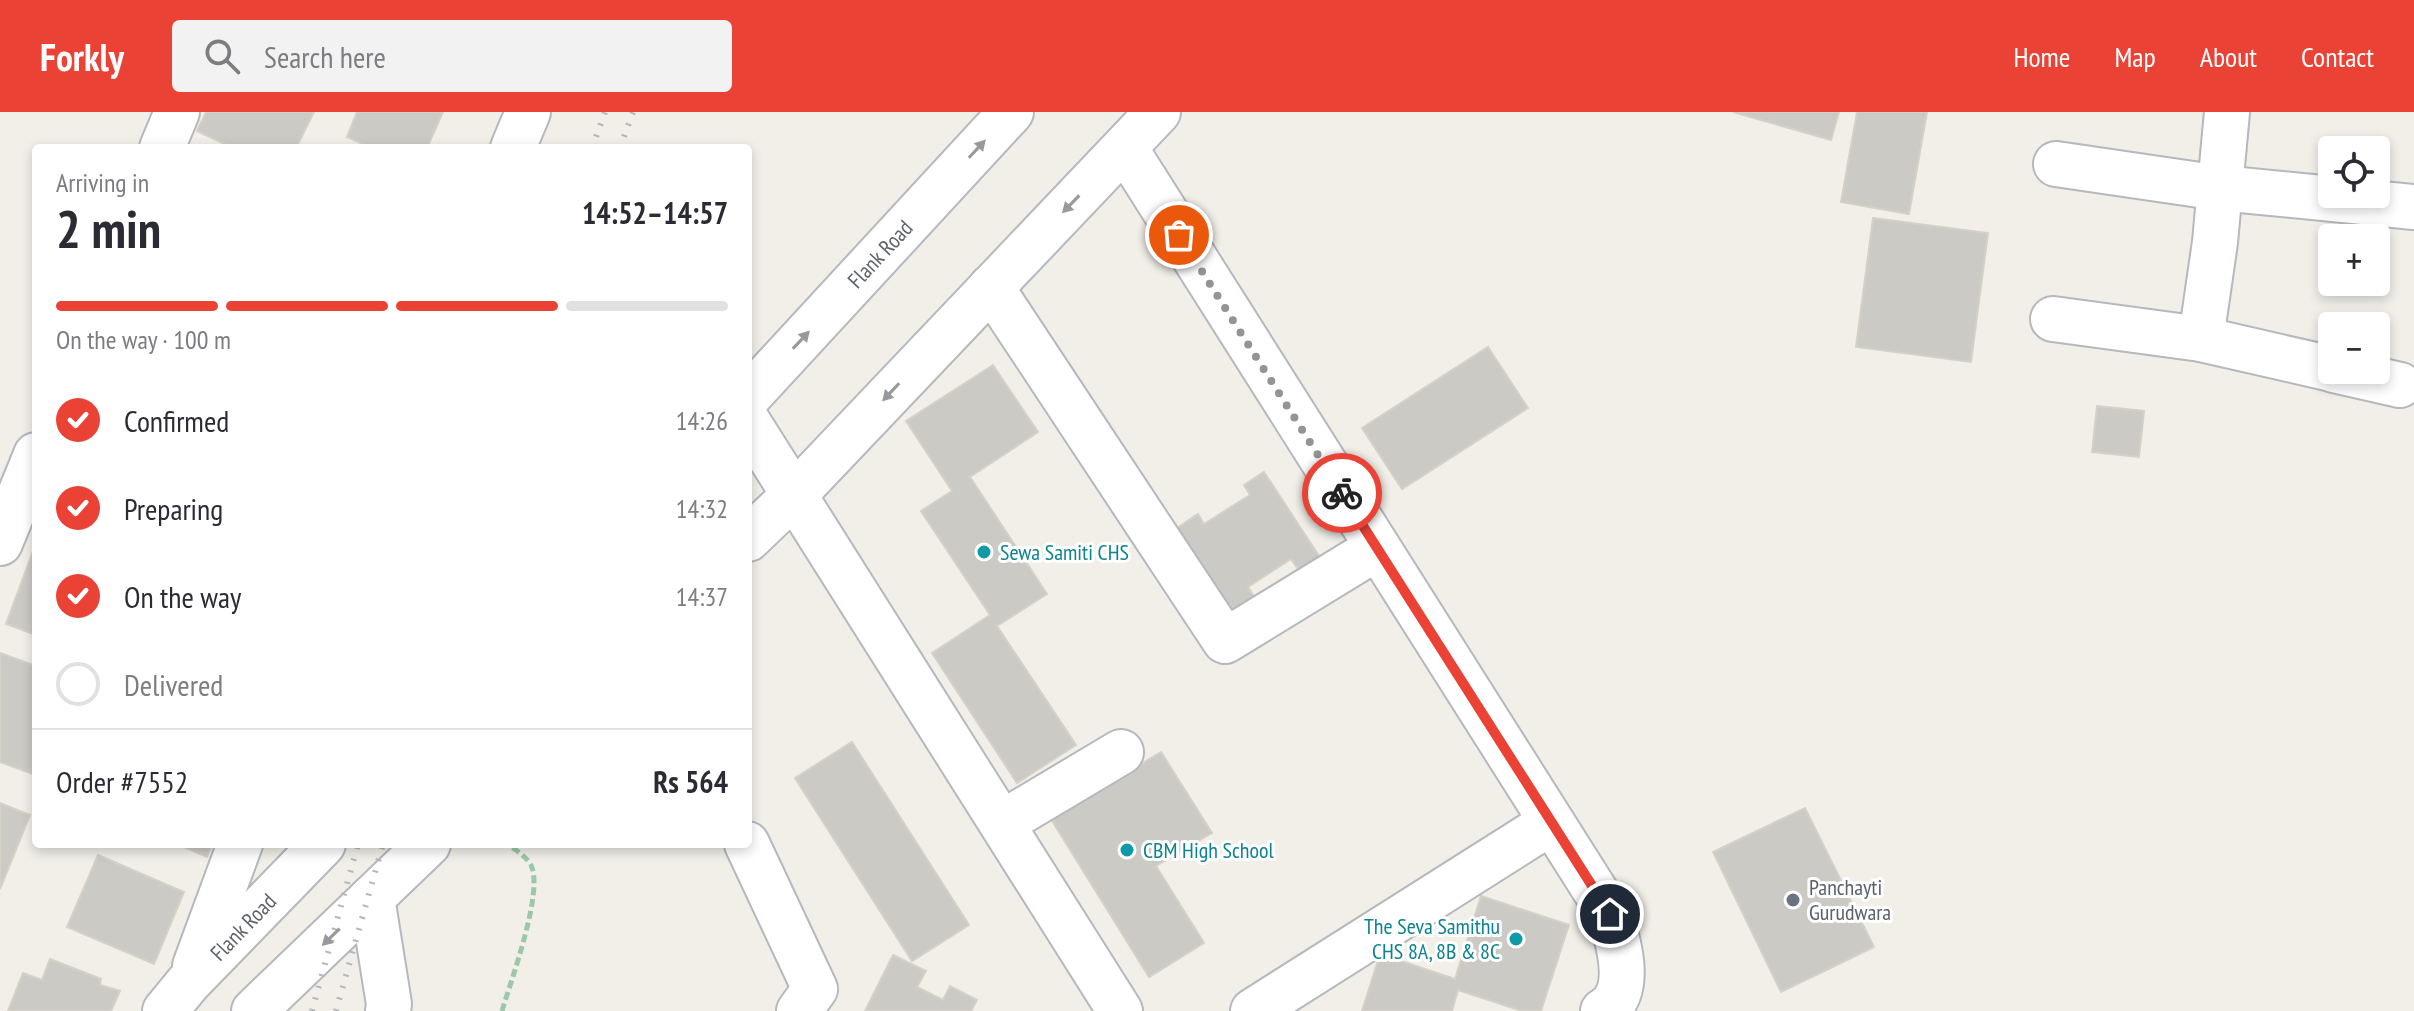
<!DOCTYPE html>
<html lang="en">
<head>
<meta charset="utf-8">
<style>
	body { margin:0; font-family:"PT Sans Narrow",sans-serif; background:#f2f2f3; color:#2b2b33; height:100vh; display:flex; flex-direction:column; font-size:30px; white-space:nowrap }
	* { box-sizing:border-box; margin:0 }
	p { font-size:26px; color:#7c7c81 }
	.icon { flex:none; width:44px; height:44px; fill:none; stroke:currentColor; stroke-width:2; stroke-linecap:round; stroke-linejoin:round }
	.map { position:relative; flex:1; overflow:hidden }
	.panel { position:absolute; left:32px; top:32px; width:720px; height:704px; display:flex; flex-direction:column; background:#fff; border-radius:8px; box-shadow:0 4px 12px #0003 }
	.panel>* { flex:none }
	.fabs { position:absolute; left:2318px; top:24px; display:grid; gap:16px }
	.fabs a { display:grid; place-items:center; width:72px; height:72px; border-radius:8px; background:#fff; box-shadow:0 4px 12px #0003; font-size:40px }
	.pin { position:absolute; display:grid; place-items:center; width:68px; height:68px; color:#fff; margin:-34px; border:4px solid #fff; border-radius:50%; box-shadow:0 2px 8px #0007 }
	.courier { position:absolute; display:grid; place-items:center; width:80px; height:80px; margin:-40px; border:6px solid #ea4335; border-radius:50%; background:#fff; color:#222; box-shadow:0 2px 10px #0007 }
	.overview em { font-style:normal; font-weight:700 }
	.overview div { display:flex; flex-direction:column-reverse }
	.overview { display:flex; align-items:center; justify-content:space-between; height:136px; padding:0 24px }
	h1 { font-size:52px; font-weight:700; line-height:60px }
	.bar { display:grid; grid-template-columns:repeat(4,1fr); gap:12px 8px; align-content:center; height:96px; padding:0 24px }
	.bar i { height:10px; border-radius:6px; background:#e1e1e2 }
	.bar .current { background:#ea4335 }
	.bar p { grid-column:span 4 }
	.line { display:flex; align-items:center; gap:20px; padding:0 24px; border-top:2px solid #e1e1e2 }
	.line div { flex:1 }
	ol { padding:0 24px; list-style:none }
	li { display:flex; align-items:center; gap:24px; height:88px }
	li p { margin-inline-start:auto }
	li .icon { padding:8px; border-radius:50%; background:#ea4335; color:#fff; stroke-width:4 }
	li:last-child { color:#7c7c81 }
	li i { width:44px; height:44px; border:4px solid #e1e1e2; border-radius:50% }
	header { display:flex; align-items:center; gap:48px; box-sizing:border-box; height:112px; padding:0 40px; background:#ea4335; color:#fff }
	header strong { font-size:38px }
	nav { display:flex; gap:44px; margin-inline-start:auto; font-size:28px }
	.search { width:560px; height:72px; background:#f2f2f3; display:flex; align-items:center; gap:20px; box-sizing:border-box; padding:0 28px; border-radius:8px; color:#7c7c81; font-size:30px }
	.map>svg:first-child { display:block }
	.building { fill:#cccac5; stroke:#d6d1c6; stroke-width:2 }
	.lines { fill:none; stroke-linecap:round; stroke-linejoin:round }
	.minor-casing { stroke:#b5b8bc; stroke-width:48 }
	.path { stroke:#9cc7a9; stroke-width:5; stroke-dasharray:8 4; stroke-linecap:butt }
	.minor { stroke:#fff; stroke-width:44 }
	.rail { stroke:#b6b7b8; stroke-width:6; stroke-dasharray:2 10; stroke-linecap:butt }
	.oneway { fill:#979a9d }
	.done { stroke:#929495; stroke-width:8; stroke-dasharray:0 14.4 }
	.route { stroke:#ea4335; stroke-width:10 }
	.culture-dot { fill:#0f9aa8; stroke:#fff; stroke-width:3 }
	.worship-dot { fill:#6b7280; stroke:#fff; stroke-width:3 }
	.labels { text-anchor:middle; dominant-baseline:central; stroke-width:6; stroke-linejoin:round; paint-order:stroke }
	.street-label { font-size:22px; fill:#5f6368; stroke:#fff }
	.culture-label { font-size:22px; fill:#0d838f; stroke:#fff; text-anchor:start }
	.worship-label { font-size:22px; fill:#5b616d; stroke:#fff; text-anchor:start }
</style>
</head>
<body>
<header>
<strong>Forkly</strong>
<div class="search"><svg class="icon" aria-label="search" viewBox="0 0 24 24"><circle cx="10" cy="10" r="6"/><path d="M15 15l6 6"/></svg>Search here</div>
<nav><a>Home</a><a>Map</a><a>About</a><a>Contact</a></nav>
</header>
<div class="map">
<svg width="2414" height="899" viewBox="0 0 2414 899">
	<rect width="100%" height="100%" fill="#f1efe8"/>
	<g class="building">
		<polygon points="206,0 314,0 296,36 233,36 197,19"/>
		<polygon points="357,0 443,0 427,36 372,36 347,25"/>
		<polygon points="1733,0 1839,0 1831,28"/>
		<polygon points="1857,0 1927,0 1909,102 1841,90"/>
		<polygon points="1873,106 1988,121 1971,250 1856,235"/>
		<polygon points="1488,235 1528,296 1402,377 1362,316"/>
		<polygon points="993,253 1038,320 970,365 1047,482 997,514 1076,633 1017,671 932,541 990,503 921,399 952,379 906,309"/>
		<polygon points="2097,294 2144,299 2139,345 2092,340"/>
		<polygon points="1264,360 1321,447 1300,460 1291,447 1248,475 1255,486 1232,501 1177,416 1198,402 1204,412 1250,383 1244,373"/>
		<polygon points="36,431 36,523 6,512"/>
		<polygon points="0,541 36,554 36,663 0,650"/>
		<polygon points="852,630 969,813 912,849 795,666"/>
		<polygon points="1161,640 1212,721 1156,754 1204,831 1149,865 1051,707"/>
		<polygon points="0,691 30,703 0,777"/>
		<polygon points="1805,696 1874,835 1781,880 1713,740"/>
		<polygon points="177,732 212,732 207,745"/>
		<polygon points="98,743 184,780 154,852 67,815"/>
		<polygon points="1481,784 1569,813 1541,899 1522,899 1458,878 1452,899 1362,899 1380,842 1455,867"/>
		<polygon points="893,843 926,859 917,875 943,888 950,874 977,888 971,899 865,899"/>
		<polygon points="50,847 101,867 100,873 120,879 111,899 8,899 23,861 42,868"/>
	</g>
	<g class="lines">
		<g class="minor-casing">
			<g id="minor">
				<polyline points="162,36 177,0"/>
				<polyline points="513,36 528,0"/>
				<path d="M1125,36l485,766c8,26 25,80 -7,97"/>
				<polyline points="2056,52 2220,76 2414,95"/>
				<polyline points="991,175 1225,529 1377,436"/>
				<polyline points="2053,207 2201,227 2332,257"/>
				<polyline points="2201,227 2215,130 2227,0"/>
				<polyline points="2334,258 2400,273"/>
				<polyline points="748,285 1011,0"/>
				<polyline points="748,310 1120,899"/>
				<polyline points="748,427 794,383 1158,0"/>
				<polyline points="0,431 36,343"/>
				<polyline points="1002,711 1121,640"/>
				<polyline points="747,732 815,877 799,899"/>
				<polyline points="372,786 389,892 388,899"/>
				<polyline points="195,854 240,732"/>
				<polyline points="165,899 188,871 323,732"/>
				<polyline points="254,899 428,732"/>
				<polyline points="1253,899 1550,711"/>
			</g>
		</g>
		<path class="path" d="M502,899c9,-31 42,-119 29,-146 -4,-8 -16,-15 -23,-21"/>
		<use href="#minor" class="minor"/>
		<g class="rail">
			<polyline points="592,36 605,0"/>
			<polyline points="620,36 633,0"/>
			<polyline points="312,899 358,732"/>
			<polyline points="336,899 383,732"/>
		</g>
	</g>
	<defs><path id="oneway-solid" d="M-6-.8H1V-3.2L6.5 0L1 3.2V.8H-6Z" transform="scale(2)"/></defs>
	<g class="oneway">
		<use href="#oneway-solid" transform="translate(977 37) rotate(-47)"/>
		<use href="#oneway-solid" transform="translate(1071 92) rotate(134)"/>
		<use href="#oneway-solid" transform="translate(801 228) rotate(-47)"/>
		<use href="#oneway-solid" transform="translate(891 280) rotate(133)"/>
		<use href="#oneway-solid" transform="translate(331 825) rotate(136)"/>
	</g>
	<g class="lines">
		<polyline class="done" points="1179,123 1342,381"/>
		<polyline class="route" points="1342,381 1610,802"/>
	</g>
	<g class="culture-dot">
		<circle cx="984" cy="440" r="8"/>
		<circle cx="1127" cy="738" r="8"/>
		<circle cx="1516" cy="827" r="8"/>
	</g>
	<circle class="worship-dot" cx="1793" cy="788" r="8"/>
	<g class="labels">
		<g class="street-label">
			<text transform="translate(880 142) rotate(-47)">Flank Road</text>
			<text transform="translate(243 815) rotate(-46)">Flank Road</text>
		</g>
		<g class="culture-label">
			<text x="1000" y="440">Sewa Samiti CHS</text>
			<text x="1143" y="738">CBM High School</text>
			<text x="1500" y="814" text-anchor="end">The Seva Samithu<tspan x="1500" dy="25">CHS 8A, 8B &amp; 8C</tspan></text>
		</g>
		<g class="worship-label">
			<text x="1809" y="775">Panchayti<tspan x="1809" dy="25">Gurudwara</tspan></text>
		</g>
	</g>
</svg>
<div class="fabs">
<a><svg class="icon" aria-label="locate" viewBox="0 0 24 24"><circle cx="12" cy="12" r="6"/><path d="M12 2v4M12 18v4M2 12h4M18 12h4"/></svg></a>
<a>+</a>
<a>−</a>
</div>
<div class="pin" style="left:1179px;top:123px;background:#ea580c"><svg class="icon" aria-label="bag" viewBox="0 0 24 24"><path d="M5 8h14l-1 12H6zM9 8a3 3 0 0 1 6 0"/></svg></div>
<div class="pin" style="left:1610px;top:802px;background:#1f2937"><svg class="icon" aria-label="home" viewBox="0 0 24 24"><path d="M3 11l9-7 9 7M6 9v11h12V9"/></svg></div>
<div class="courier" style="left:1342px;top:381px"><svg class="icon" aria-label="bike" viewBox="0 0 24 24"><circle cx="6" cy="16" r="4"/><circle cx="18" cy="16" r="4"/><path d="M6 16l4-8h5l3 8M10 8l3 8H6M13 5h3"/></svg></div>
<section class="panel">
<div class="overview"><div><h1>2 min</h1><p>Arriving in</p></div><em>14:52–14:57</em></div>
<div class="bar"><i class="current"></i><i class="current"></i><i class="current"></i><i></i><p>On the way · 100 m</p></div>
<ol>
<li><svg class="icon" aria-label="check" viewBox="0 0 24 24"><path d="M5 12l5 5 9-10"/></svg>Confirmed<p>14:26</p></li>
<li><svg class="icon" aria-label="check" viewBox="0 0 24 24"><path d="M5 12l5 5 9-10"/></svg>Preparing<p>14:32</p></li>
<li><svg class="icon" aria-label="check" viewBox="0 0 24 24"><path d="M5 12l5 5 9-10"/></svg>On the way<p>14:37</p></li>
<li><i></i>Delivered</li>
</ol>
<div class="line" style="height:104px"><div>Order #7552</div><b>Rs 564</b></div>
</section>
</div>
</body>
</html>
